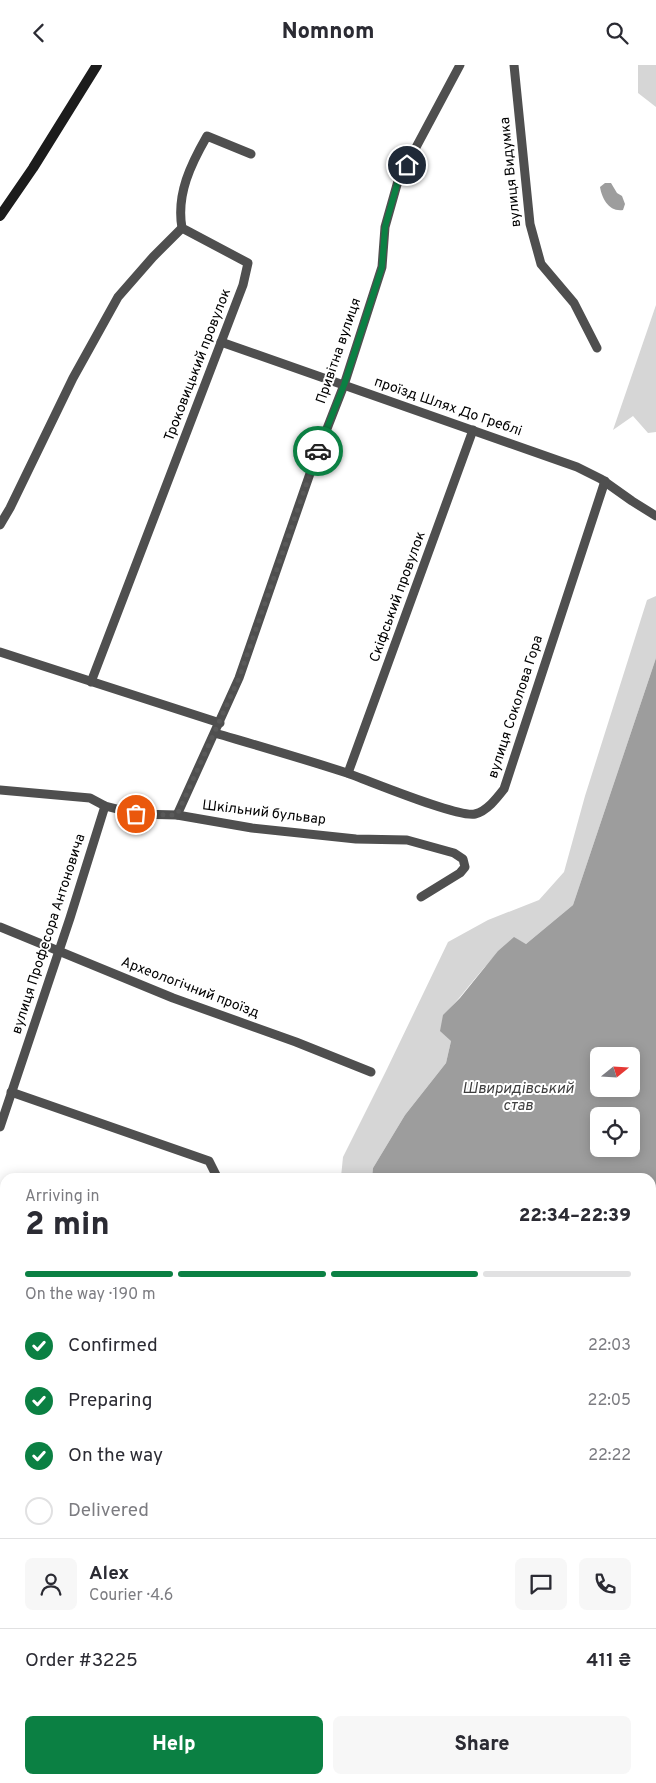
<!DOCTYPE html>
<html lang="en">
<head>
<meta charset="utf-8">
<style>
	body { margin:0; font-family:Overpass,sans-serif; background:#f7f7f7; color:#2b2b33; height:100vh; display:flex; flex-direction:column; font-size:19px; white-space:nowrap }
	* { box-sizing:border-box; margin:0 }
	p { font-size:16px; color:#7c7c81 }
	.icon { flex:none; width:28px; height:28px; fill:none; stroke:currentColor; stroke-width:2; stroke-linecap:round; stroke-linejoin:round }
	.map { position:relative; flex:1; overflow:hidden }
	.side { position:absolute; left:0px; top:1108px; width:656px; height:611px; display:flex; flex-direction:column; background:#fff; border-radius:15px 15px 0 0; box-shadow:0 2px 12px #0003 }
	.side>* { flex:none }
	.needle { width:32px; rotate:72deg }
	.controls { position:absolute; left:590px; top:982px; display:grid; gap:10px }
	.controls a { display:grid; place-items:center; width:50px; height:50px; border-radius:8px; background:#fff; box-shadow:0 2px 12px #0003; font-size:25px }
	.pin { position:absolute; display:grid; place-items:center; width:42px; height:42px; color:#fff; margin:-21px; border:2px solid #fff; border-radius:50%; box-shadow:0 1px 5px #0007 }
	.courier { position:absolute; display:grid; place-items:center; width:50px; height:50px; margin:-25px; border:4px solid #0b8043; border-radius:50%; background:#fff; color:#222; box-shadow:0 1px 6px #0007 }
	.overview em { font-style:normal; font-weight:800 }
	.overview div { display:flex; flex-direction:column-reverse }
	.overview { display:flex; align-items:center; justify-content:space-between; height:85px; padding:0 25px }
	h1 { font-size:32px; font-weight:800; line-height:38px }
	.bar { display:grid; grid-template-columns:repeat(4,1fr); gap:8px 5px; align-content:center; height:60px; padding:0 25px }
	.bar i { height:6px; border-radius:4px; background:#e1e1e2 }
	.bar .current { background:#0b8043 }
	.bar p { grid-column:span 4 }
	.line { display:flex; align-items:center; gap:12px; padding:0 25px; border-top:1px solid #e1e1e2 }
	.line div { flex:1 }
	.round { display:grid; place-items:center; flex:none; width:52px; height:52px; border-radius:8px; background:#f7f7f7 }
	ol { padding:0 25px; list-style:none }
	li { display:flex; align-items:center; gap:15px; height:55px }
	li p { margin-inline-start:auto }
	li .icon { padding:5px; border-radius:50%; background:#0b8043; color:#fff; stroke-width:4 }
	li:last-child { color:#7c7c81 }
	li i { width:28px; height:28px; border:2px solid #e1e1e2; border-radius:50% }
	.action { display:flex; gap:10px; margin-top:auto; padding:10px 25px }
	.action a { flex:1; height:58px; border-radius:8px; background:#0b8043; color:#fff; font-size:20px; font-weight:800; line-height:58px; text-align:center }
	.action a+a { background:#f7f7f7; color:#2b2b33 }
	header { display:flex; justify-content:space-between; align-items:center; height:65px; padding:0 25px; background:#fff; font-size:22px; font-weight:800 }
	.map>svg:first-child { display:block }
	.green { fill:#d6d6d6 }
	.water { fill:#9d9d9d; fill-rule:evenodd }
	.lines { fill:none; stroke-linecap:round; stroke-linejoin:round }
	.street { stroke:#4f4f4f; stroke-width:9 }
	.secondary { stroke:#1c1c1c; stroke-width:10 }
	.done { stroke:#595959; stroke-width:5; stroke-dasharray:0 9 }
	.route { stroke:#0b8043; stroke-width:6 }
	.labels { text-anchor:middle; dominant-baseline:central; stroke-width:4; stroke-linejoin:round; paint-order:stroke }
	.street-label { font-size:14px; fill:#000; stroke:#fff }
	.water-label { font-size:15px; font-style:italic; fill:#3e3e3e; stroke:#fff }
</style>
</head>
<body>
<header><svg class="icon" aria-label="back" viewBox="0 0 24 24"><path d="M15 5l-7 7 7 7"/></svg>Nomnom<svg class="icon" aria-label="search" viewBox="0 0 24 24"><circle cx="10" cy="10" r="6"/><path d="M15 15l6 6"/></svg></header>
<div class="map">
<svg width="656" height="1718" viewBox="0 0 656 1718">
	<rect width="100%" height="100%" fill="#fff"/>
	<g class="green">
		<polygon points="638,0 656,0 656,42 638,28"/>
		<polygon points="656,240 656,367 648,368 633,351 613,365"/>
		<path d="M656,531v62l-83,247 -47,39 -12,-6c-27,22 -46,52 -70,77l7,26 -5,22 -41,52 -32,53 -1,9h-31l2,-20 43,-86 62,-129 40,-22 51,-20 25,-28 21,-76 62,-196z"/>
		<polygon points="656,1182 656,1531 651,1513 651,1201"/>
		<polygon points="656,1647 656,1718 648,1718 649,1714 651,1714 651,1692"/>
		<polygon points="408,1714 461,1714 456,1718 406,1718"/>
	</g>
	<g class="water">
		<path d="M605,118h6l6,10 5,3 3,8 -2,6c-14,2 -21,-11 -23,-23z"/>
		<path d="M656,593v589l-5,19v-89h-279l1,-9 32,-53 41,-52 5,-22 -11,-10 3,-16 17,-17 38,-47 16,-14 12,7 47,-39zM631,991v33h-32v-33zM631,1051v33h-32v-33z"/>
		<polygon points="651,1513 656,1531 656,1647 651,1692"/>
		<polygon points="461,1714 649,1714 648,1718 456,1718"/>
	</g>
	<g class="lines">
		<g class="street">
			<polyline points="514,0 530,159 541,199 574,238 597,283"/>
			<polyline points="221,277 577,402 601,414 632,436 656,451"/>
			<polyline points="0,460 10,443 73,313 118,232 153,192 182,163"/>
			<polyline points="0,587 220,658"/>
			<path d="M91,617l152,-397 5,-22 -66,-35c-6,-34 9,-64 25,-92l44,18"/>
			<path d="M215,668c44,13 89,26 132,40 23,8 111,45 128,41 12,-3 22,-16 29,-25l101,-308"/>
			<polyline points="348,708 473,365"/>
			<polyline points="0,725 90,733 105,741 137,749 177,750 252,763 356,774 407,775 454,788 463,794 465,802 460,808 421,832"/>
			<polyline points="177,750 239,613 314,397 344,320 382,202 385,162 398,116 460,0"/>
			<polyline points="0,862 173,933 296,977 371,1007"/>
			<polyline points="11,1027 209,1096 217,1112"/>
			<polyline points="0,1062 70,853 105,741"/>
			<polyline points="0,1150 5,1152"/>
			<polyline points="0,1271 5,1273"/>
			<polyline points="0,1528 5,1529"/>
		</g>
		<polyline class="secondary" points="0,151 33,103 97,0"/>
	</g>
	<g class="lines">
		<polyline class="done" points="136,749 177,750 239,613 318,386"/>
		<polyline class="route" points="318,386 344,320 382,202 385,162 398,116 407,100"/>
	</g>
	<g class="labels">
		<g class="street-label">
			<text transform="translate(511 107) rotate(-96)">вулиця Видумка</text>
			<text transform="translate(339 286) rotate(-71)">Привітна вулиця</text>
			<text transform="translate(198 300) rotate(-69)">Троковицький провулок</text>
			<text transform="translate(448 342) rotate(19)">проїзд Шлях До Греблі</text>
			<text transform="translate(398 532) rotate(-70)">Скіфський провулок</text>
			<text transform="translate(516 642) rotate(-72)">вулиця Соколова Гора</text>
			<text transform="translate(264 748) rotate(7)">Шкільний бульвар</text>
			<text transform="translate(49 869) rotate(-72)">вулиця Професора Антоновича</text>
			<text transform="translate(190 923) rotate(21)">Археологічний проїзд</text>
		</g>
		<g class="water-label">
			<text x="518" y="1024">Швиридівський<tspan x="518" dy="17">став</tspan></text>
		</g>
	</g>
</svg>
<div class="controls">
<a><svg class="needle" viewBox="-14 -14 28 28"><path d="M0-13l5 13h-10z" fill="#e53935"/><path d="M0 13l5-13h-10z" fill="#7c7c81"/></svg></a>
<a><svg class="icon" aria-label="locate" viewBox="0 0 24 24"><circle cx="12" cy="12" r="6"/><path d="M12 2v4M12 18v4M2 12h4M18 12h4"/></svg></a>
</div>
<div class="pin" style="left:136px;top:749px;background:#ea580c"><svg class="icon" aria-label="bag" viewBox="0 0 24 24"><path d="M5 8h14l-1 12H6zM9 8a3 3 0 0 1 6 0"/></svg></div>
<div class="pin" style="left:407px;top:100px;background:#1f2937"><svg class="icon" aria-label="home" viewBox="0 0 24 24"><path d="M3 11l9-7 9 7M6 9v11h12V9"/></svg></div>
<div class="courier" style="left:318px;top:386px"><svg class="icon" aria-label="car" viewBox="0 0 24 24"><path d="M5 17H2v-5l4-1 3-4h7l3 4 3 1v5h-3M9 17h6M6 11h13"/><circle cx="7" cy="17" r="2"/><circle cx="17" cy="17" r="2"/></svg></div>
<section class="side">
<div class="overview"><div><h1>2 min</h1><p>Arriving in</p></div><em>22:34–22:39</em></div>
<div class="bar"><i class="current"></i><i class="current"></i><i class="current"></i><i></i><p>On the way · 190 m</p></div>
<ol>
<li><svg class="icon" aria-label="check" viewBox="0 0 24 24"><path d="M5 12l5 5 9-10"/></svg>Confirmed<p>22:03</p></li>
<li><svg class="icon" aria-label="check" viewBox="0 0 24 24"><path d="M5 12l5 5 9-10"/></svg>Preparing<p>22:05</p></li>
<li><svg class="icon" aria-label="check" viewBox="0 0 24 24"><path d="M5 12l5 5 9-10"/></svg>On the way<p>22:22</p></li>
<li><i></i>Delivered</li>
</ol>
<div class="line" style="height:90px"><a class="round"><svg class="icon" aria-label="person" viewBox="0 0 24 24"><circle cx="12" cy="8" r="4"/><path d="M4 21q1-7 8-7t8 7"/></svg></a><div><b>Alex</b><p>Courier · 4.6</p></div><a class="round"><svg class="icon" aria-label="chat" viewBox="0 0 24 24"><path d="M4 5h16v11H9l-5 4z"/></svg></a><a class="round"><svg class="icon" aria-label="phone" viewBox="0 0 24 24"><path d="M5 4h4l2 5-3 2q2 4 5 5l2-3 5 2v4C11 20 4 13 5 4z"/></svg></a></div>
<div class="line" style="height:65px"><div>Order #3225</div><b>411 ₴</b></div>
<div class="action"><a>Help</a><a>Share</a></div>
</section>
</div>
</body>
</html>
